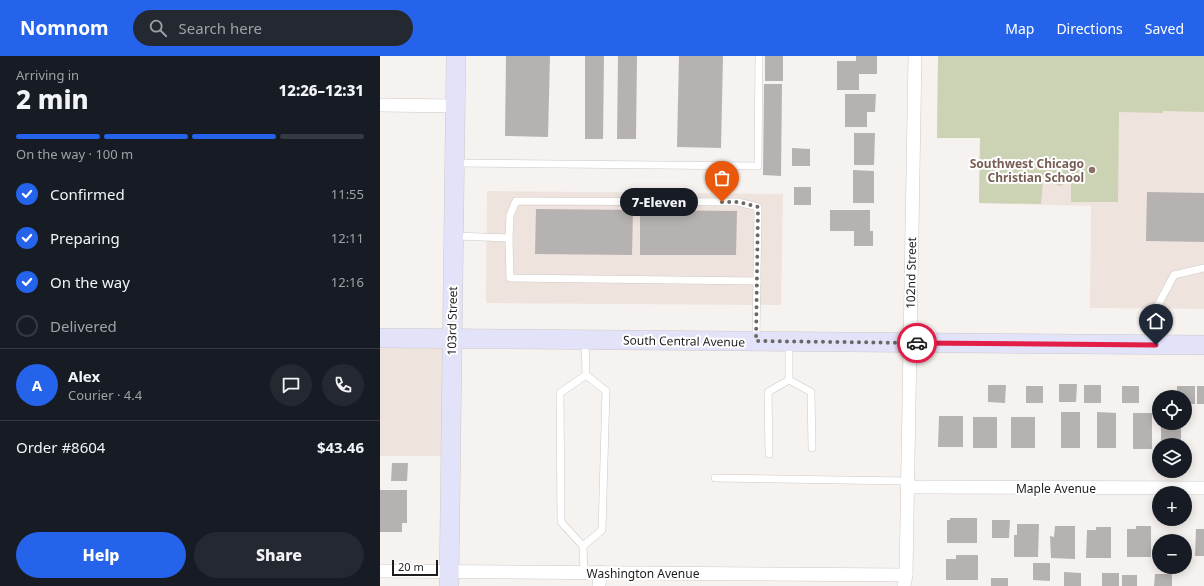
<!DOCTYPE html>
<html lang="en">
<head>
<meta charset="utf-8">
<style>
	body { margin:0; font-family:"Noto Sans",sans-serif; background:#242831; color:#f1f3f6; height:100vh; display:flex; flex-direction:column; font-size:15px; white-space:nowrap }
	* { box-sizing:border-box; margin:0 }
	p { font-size:13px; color:#9ea1a6 }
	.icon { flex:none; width:22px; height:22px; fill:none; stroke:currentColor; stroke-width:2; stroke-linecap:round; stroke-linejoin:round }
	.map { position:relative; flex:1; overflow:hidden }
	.sheet { display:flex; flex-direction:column; background:#171b24; width:380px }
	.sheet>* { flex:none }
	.tools { position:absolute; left:772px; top:334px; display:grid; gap:8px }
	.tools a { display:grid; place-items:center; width:40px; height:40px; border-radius:50%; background:#171b24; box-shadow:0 2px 10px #0003; font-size:20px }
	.scale { position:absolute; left:12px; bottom:10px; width:46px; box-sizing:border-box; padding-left:4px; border:2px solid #1e1d1d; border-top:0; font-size:11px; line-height:14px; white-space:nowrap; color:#1e1d1d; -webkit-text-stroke:3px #fff; paint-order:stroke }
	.pin { position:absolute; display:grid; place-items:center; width:34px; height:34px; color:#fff; margin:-41px -17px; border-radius:50% 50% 50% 0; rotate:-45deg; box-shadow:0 0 4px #0007 }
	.pin .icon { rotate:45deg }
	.courier { position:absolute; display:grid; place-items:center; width:40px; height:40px; margin:-20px; border:3px solid #e11d48; border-radius:50%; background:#fff; color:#222; box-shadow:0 1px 5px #0007 }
	.bubble { position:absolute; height:28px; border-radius:14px; background:#171b24; box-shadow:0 2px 10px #0003; font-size:13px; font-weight:800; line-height:28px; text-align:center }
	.summary em { font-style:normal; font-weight:800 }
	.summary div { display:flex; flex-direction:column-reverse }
	.summary { display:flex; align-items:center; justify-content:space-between; height:68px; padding:0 16px }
	h1 { font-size:26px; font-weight:800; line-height:30px }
	.bar { display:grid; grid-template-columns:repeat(4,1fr); gap:6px 4px; align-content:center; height:48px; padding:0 16px }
	.bar i { height:5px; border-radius:3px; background:#363941 }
	.bar .active { background:#2563eb }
	.bar p { grid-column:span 4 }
	.line { display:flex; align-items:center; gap:10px; padding:0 16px; border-top:1px solid #363941 }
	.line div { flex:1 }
	.round { display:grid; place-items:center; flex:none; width:42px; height:42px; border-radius:21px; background:#242831 }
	ol { padding:0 16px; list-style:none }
	li { display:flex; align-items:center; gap:12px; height:44px }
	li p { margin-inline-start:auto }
	li .icon { padding:4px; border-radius:50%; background:#2563eb; color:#fff; stroke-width:4 }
	li:last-child { color:#9ea1a6 }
	li i { width:22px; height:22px; border:2px solid #363941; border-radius:50% }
	.action { display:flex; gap:8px; margin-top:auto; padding:8px 16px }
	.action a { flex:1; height:46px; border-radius:24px; background:#2563eb; color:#fff; font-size:16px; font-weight:800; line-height:46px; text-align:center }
	.action a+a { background:#242831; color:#f1f3f6 }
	header { display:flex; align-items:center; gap:24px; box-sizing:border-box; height:56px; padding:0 20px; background:#2563eb; color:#fff }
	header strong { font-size:19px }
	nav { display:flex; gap:22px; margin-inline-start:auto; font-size:14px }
	.search { width:280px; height:36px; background:#242831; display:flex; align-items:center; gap:10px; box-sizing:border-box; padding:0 14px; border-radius:22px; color:#9ea1a6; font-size:15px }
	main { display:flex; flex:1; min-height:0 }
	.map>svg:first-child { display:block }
	.built { fill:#efe3de }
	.green { fill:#ccd2b4 }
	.building { fill:#b6b2b1 }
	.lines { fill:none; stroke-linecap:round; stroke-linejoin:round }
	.lane-casing { stroke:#cdc9c7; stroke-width:8 }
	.street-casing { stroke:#cdc9c7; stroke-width:14 }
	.secondary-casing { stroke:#cdc9c7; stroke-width:20 }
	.lane { stroke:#fff; stroke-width:7 }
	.street { stroke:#fff; stroke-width:13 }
	.secondary { stroke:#e2e3f9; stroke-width:19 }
	.done { stroke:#6a6867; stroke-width:4; stroke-dasharray:0 7.2 }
	.route { stroke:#e11d48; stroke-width:5 }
	.education-dot { fill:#8d6e63; stroke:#fff; stroke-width:1.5 }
	.labels { text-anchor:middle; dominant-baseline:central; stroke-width:4; stroke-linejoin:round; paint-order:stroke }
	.education-label { font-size:12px; font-weight:bold; fill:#785e54; stroke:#fff; text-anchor:end }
	.street-label { font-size:12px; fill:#1e1d1d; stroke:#fff }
</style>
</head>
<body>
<header>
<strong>Nomnom</strong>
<div class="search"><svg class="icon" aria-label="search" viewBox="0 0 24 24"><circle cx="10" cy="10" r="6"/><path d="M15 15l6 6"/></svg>Search here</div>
<nav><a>Map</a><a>Directions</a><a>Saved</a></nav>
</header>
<main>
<section class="sheet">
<div class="summary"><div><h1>2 min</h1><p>Arriving in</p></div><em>12:26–12:31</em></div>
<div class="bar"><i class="active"></i><i class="active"></i><i class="active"></i><i></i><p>On the way · 100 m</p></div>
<ol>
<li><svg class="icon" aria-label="check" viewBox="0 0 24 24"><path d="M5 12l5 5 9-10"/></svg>Confirmed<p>11:55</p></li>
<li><svg class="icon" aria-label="check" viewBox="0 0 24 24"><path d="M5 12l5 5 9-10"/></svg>Preparing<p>12:11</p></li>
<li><svg class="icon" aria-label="check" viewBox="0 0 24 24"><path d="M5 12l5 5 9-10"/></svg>On the way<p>12:16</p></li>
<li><i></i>Delivered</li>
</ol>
<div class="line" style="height:72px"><b class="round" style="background:#2563eb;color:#fff">A</b><div><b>Alex</b><p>Courier · 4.4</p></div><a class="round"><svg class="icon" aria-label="chat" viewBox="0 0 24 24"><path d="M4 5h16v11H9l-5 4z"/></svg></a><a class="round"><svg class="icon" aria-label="phone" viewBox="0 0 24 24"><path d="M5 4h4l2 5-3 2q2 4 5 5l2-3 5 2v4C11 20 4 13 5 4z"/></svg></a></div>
<div class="line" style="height:52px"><div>Order #8604</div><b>$43.46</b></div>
<div class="action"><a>Help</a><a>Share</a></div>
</section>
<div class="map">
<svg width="824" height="530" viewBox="0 0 824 530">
	<rect width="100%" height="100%" fill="#f6f2f0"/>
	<g class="built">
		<polygon points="558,0 824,0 824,253 710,252 711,150 599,147 600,82 557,82"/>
		<polygon points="107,135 403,138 401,249 106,247 106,234"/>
		<polygon points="0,282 72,283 71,400 0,400"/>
	</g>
	<polygon class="green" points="558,0 824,0 824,56 783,55 783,57 739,56 738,146 691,146 691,122 681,130 663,125 661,148 599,147 600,82 557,82"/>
	<g class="building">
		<polygon points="126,0 170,0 168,81 125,80"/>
		<polygon points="205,0 224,0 223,83 205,83"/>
		<polygon points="238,0 257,0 256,83 237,83"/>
		<polygon points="299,0 343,0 341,92 297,91"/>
		<rect x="385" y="0" width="18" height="25"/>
		<polygon points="476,0 497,0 497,18 479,18 479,34 457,34 457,5 476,5"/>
		<polygon points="384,28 402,28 401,120 383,119"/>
		<polygon points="465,38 496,38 495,56 487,56 487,71 465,71"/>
		<polygon points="474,77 495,77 494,109 474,109"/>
		<polygon points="412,92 430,93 430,110 412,110"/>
		<polygon points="473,114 494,115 494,147 473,147"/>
		<rect x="414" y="131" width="17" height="18"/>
		<polygon points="767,136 824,137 824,186 766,185"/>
		<polygon points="156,153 253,154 252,199 155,198"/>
		<polygon points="260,154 357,155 356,199 260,199"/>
		<polygon points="450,154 490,154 490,175 493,175 493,190 474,190 474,175 450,175"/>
		<polygon points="679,328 697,328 696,346 679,346"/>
		<polygon points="608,329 626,329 625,347 608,346"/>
		<rect x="704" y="329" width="17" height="18"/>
		<rect x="646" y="330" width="17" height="17"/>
		<rect x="742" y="330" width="17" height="17"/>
		<polygon points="797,330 815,330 815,348 805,348 805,341 797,341"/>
		<rect x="817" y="330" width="7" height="18"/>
		<rect x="681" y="356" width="19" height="36"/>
		<polygon points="717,356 736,357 736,392 717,392"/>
		<rect x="753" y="357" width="19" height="36"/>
		<polygon points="559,360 583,360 583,391 558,391"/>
		<rect x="593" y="361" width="24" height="31"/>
		<rect x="631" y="361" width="24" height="31"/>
		<rect x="781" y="367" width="20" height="22"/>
		<polygon points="12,407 28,407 27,425 11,425"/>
		<polygon points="0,434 27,434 27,467 22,467 22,476 0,476"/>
		<polygon points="570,462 597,462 597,487 567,487 567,464 570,464"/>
		<polygon points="612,464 630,464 629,482 612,482"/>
		<polygon points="637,468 659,468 658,501 634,501 634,479 637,479"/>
		<polygon points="675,470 695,470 695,503 671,502 670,480 674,481"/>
		<polygon points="756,470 771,470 771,501 747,501 747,473 756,473"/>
		<polygon points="716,471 731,471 731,502 706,502 707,474 716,474"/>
		<polygon points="816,473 824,473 824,500 815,500"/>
		<polygon points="576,499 598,499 598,524 566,524 566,503 576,503"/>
		<polygon points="653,507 670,507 670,525 653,524"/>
		<polygon points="684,516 701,517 701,530 684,530"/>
		<rect x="722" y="517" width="17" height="13"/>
		<polygon points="775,518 792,518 792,530 774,530"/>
		<rect x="742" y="519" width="15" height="11"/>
		<rect x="611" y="522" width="17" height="8"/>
	</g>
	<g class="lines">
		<g class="lane-casing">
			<g id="lane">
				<polyline points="75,107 378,110 379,0"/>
				<polyline points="75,180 129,182 130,159 136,145 358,146 378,151 376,285"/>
				<polyline points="129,182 130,222 377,225"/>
				<polyline points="776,288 778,249 794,219 824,212"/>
				<polyline points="409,324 431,336 432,392"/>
				<polyline points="389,398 388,336 409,324 409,286"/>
				<polyline points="335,422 528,425"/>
				<polyline points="203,490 222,474 226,335 206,319"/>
				<polyline points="204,516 203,490 181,466 180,337 206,319 205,284"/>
			</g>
		</g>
		<g class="street-casing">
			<g id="street">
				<polyline points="0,49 76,50"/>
				<polyline points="527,431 824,432"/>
				<polyline points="0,515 526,519"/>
				<polyline points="219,530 220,516"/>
				<polyline points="524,530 526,519 535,0"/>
			</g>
		</g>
		<g class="secondary-casing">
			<g id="secondary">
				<polyline points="0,282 824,289"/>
				<polyline points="69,530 76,0"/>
			</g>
		</g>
		<use href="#lane" class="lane"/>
		<use href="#street" class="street"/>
		<use href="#secondary" class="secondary"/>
	</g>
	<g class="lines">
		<polyline class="done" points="342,146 358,146 378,151 376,285 537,287"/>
		<polyline class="route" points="537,287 776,289"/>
	</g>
	<circle class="education-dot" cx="712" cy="114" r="4"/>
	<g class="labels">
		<g class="education-label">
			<text x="704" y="107">Southwest Chicago<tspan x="704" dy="14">Christian School</tspan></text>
		</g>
		<g class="street-label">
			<text transform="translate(531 217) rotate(-89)">102nd Street</text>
			<text transform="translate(72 265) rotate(-89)">103rd Street</text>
			<text transform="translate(304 285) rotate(1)">South Central Avenue</text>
			<text x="676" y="432">Maple Avenue</text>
			<text x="263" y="517">Washington Avenue</text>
		</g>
	</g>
</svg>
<div class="tools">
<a><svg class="icon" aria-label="locate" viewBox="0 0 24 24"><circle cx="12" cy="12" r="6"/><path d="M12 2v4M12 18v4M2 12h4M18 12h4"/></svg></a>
<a><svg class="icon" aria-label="layers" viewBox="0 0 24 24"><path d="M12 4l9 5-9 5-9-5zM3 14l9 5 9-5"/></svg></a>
<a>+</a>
<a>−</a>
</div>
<div class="scale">20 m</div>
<div class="pin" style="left:342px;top:146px;background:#ea580c"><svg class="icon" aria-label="bag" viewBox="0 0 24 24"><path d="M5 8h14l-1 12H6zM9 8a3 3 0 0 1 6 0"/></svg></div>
<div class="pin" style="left:776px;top:289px;background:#1f2937"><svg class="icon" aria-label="home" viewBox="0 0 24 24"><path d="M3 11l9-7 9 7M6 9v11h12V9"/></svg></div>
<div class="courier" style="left:537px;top:287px"><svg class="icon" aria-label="car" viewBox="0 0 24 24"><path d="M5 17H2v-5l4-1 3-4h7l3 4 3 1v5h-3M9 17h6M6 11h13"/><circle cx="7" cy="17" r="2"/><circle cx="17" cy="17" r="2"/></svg></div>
<div class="bubble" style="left:240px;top:132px;width:78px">7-Eleven</div>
</div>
</main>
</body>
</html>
